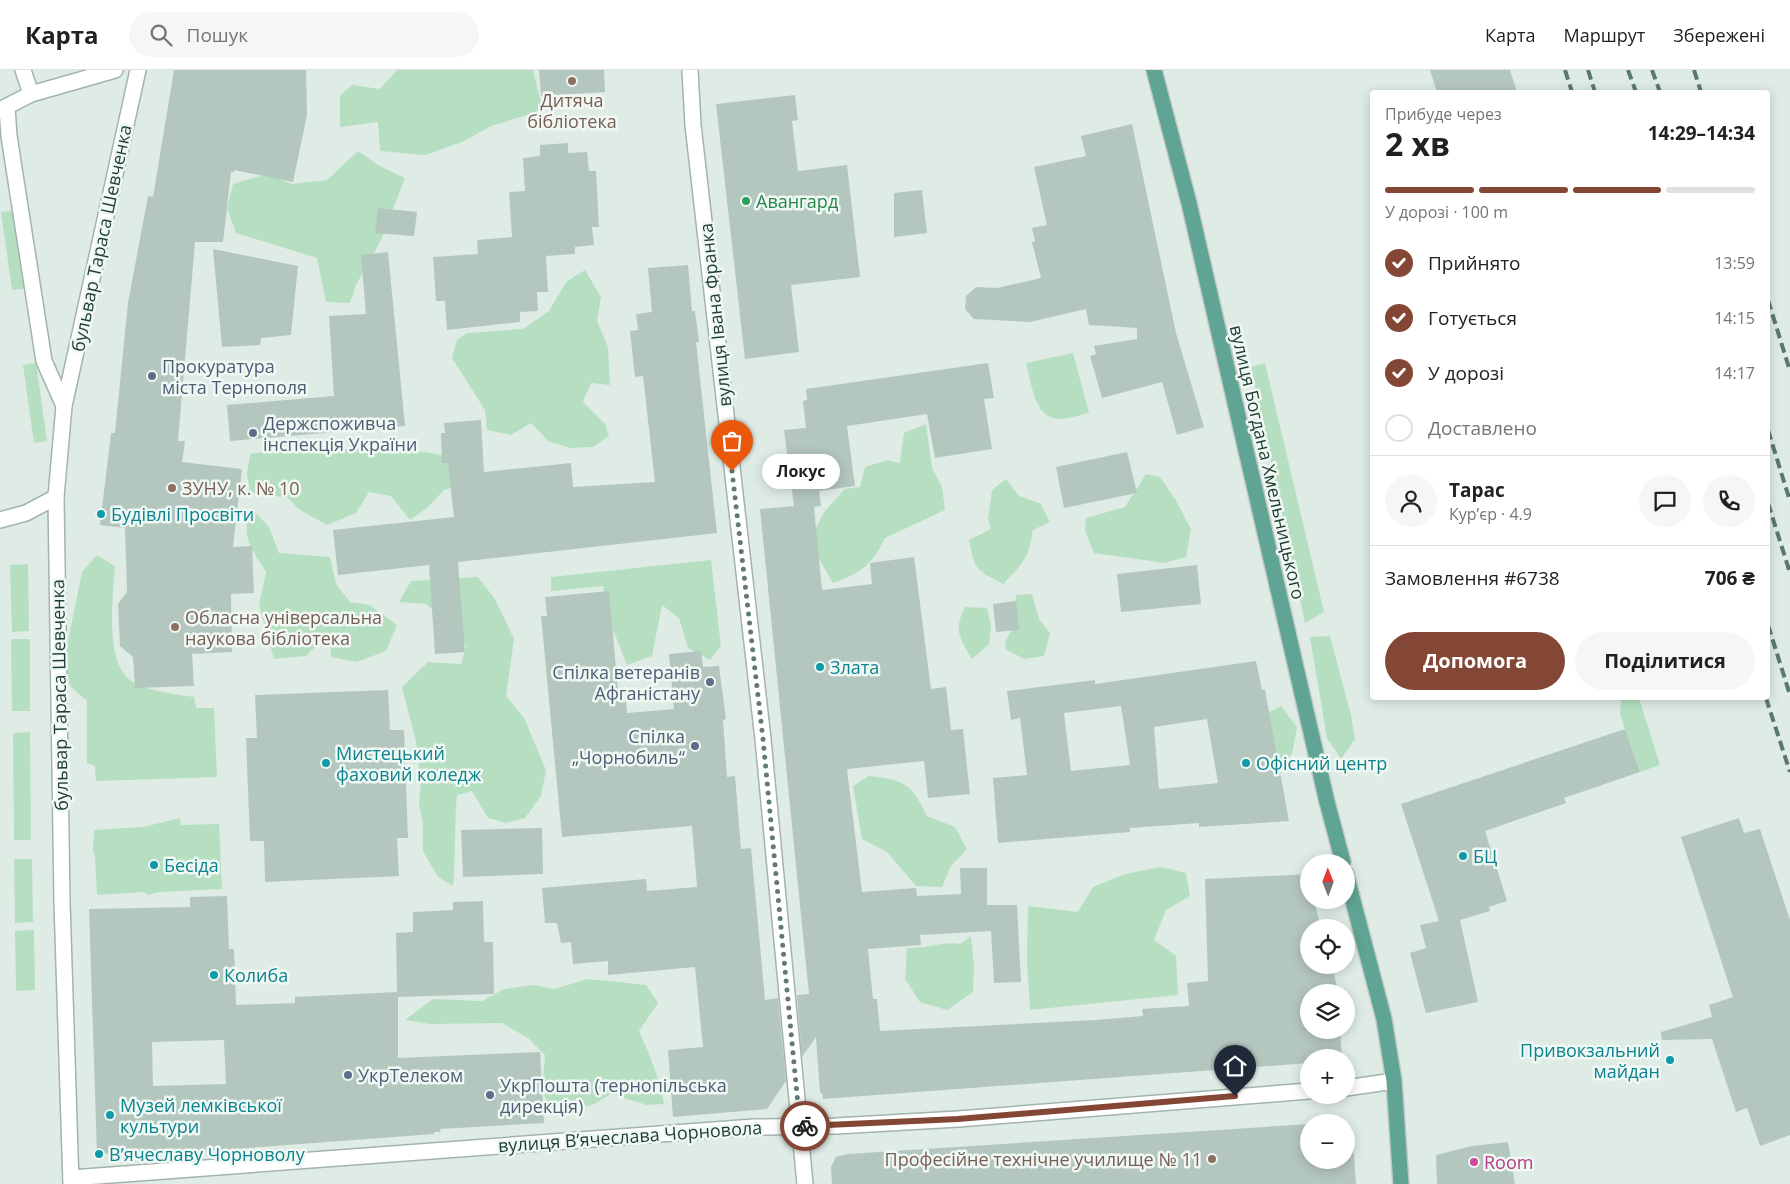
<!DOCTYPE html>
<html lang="uk">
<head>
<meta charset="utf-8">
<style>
	body { margin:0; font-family:"Open Sans",sans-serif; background:#f6f6f6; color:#202124; height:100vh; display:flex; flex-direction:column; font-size:19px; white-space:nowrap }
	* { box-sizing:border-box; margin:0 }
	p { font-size:16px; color:#757577 }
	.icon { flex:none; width:28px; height:28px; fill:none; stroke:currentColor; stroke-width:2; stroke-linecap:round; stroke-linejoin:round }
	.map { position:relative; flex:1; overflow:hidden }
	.drawer { position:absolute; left:1370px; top:20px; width:400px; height:610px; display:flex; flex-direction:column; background:#fff; border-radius:5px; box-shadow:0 2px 12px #0003 }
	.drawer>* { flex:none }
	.needle { width:32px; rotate:359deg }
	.buttons { position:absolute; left:1300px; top:784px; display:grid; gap:10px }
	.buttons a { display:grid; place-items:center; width:55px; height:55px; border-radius:50%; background:#fff; box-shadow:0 2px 12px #0003; font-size:25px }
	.pin { position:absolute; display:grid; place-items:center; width:42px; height:42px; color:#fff; margin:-51px -21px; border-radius:50% 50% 50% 0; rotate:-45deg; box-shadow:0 0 5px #0007 }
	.pin .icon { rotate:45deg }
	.courier { position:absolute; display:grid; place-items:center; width:50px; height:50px; margin:-25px; border:4px solid #844736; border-radius:50%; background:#fff; color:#222; box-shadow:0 1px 6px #0007 }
	.bubble { position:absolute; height:35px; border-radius:18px; background:#fff; box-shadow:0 2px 12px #0003; font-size:16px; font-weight:700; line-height:35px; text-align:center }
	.overview em { font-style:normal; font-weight:700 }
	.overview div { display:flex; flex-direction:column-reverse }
	.overview { display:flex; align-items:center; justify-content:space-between; height:85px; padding:0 15px }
	h1 { font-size:32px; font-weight:700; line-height:38px }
	.bar { display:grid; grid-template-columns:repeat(4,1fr); gap:8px 5px; align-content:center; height:60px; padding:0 15px }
	.bar i { height:6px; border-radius:4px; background:#e0e0e0 }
	.bar .selected { background:#844736 }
	.bar p { grid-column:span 4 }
	.line { display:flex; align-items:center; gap:12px; padding:0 15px; border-top:1px solid #e0e0e0 }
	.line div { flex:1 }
	.round { display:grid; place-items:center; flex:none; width:52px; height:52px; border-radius:26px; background:#f6f6f6 }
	ol { padding:0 15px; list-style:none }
	li { display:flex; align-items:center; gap:15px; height:55px }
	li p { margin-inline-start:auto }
	li .icon { padding:5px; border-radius:50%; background:#844736; color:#fff; stroke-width:4 }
	li:last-child { color:#757577 }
	li i { width:28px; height:28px; border:2px solid #e0e0e0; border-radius:50% }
	.primary-button { display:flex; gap:10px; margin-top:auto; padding:10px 15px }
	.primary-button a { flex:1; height:58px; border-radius:30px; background:#844736; color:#fff; font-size:20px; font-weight:700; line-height:58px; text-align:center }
	.primary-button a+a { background:#f6f6f6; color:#202124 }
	header { display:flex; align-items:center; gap:30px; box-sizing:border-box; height:70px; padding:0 25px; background:#fff; border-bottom:1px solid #e0e0e0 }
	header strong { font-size:24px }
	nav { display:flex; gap:28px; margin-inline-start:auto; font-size:18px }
	.search { width:350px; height:45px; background:#f6f6f6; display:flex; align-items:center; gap:12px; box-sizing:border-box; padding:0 18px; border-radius:28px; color:#757577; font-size:19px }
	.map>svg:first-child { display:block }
	.green { fill:#b6dfc1 }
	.building { fill:#b4c7bf; fill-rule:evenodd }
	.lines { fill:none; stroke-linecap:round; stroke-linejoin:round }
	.minor-casing { stroke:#a2b4ad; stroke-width:18 }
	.major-casing { stroke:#c0c9c6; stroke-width:18 }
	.minor { stroke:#fff; stroke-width:15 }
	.major { stroke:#60a593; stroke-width:15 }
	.rail { stroke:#597970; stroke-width:4; stroke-dasharray:10 5; stroke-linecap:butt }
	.done { stroke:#627a73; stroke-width:5; stroke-dasharray:0 9 }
	.route { stroke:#844736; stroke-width:6 }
	.education-dot { fill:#8d6e63; stroke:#f0f8f4; stroke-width:2 }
	.leisure-dot { fill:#2e9e5b; stroke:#f0f8f4; stroke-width:2 }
	.service-dot { fill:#5c6f8a; stroke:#f0f8f4; stroke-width:2 }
	.culture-dot { fill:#0f9aa8; stroke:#f0f8f4; stroke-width:2 }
	.hotel-dot { fill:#d1479c; stroke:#f0f8f4; stroke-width:2 }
	.labels { text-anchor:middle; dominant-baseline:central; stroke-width:5; stroke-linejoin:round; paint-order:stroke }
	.education-label { font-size:18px; fill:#785e54; stroke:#f0f8f4; text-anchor:start }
	.leisure-label { font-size:18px; fill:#27864d; stroke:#f0f8f4; text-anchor:start }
	.street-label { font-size:18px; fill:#1f3d35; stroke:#f0f8f4 }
	.service-label { font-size:18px; fill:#4e5e75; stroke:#f0f8f4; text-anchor:start }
	.culture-label { font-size:18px; fill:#0d838f; stroke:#f0f8f4; text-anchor:start }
	.hotel-label { font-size:18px; fill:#b23c85; stroke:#f0f8f4; text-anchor:start }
</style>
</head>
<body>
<header>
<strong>Карта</strong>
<div class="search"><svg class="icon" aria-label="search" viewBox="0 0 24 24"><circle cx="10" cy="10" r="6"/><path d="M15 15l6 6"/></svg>Пошук</div>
<nav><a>Карта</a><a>Маршрут</a><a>Збережені</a></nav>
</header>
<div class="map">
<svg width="1790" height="1114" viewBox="0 0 1790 1114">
	<rect width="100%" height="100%" fill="#dfece6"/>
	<g class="green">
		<polygon points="397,0 533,0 543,40 491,56 464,71 426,85 380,81 378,52 340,57 340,26 352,15 380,19"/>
		<polygon points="358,81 378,95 405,108 380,172 356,215 350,233 326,232 317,188 236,163 227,138 233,114 267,104 292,114 327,110"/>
		<polygon points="14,141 25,219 12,220 1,142"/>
		<polygon points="585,200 601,227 597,251 608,277 610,315 591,313 583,332 605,354 609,366 593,377 570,378 548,371 531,353 511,365 487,360 485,340 452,288 457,270 467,263 523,259 549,241 566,212"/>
		<path d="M1073,283l16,60c-9,2 -20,6 -30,6 -25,0 -28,-38 -33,-56z"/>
		<polygon points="36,293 47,371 34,373 23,295"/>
		<polygon points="1265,293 1324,542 1305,553 1251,297"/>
		<path d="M926,354l6,44 10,19 3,23 -60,28c-13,27 -24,35 -52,45l-21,-36v-11l12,-24 21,-23 15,-2 5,-20 22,-7 13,3 4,-30z"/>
		<polygon points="299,377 425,382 478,391 479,410 444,420 427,438 410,450 391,426 369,422 356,443 327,455 300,440 288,428 250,422 247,404 250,384"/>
		<polygon points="1146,404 1160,407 1175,429 1191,459 1186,487 1165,493 1094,483 1085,461 1086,448 1125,437"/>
		<path d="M1006,409l13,17 22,8 9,18 -17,8c-5,30 -10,33 -30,54 -27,-14 -28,-14 -34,-44l22,-11 -3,-10 4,-29z"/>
		<path d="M252,439l17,18 10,26 51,4 6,27 14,18 20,3 27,20 -11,26 -29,11 -26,-5 -2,-24 -23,23 -32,3 -15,-54 7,-33c-14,-23 -27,-36 -14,-63z"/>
		<path d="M97,485l18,11c-2,29 -10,91 13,112 12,12 50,17 66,19l2,11h18l3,69 -121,4 -1,-15 -8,-3v-62l-17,-15 -7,-21 19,-93z"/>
		<polygon points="711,490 721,576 710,590 688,578 679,548 662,535 652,586 627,595 610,552 603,516 551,521 551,507"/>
		<polygon points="28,494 29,561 12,562 10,495"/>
		<path d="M478,507l17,22 19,40 -8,57 18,22 22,52 -5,26 -16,22 -19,5 -18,-5 -16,-27 -15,4c-3,31 -1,60 -4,91l-15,-9 -15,-26v-27l-4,-21 2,-23 -5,-38 -14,-55 26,-25 33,2 5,-18 -15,-20 -25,-22 -27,-2 12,-21z"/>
		<polygon points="1032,524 1039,549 1050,563 1044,586 1024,589 1005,579 1006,570 1014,556 1016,525"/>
		<path d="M965,537l22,1 4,18 -2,18 -17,15c-12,-21 -19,-29 -7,-52z"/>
		<polygon points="1330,566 1351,645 1355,669 1341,689 1327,668 1310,567"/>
		<polygon points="11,569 30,569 30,641 12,641"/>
		<polygon points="1621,628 1639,628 1660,695 1640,702 1620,644"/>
		<polygon points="1281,636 1297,657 1292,684 1284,693 1273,684 1269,642"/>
		<polygon points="30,662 31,770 14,770 13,663"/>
		<path d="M869,706c36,4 42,7 58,40l28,11 12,22 -16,17 -9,21 -26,-1 -29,-34 -25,-13 -9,-53z"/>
		<polygon points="180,748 181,755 219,754 222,819 159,822 148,825 144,822 97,825 95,786 93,781 94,760 143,757"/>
		<polygon points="14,789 32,789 33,852 15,853"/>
		<polygon points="1161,797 1186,803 1190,826 1166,840 1154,870 1176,886 1178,925 1030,940 1027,891 1028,836 1078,842 1093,817 1125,804"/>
		<polygon points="34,860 35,920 16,921 15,861"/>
		<path d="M971,866l3,30 -1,26 -26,18 -27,-8 -15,-23 2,-31c18,1 37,-7 53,-4z"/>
		<path d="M588,909l58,6 12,18 -19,28c10,23 21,47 25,73l-17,1 -36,-11 -17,10 -39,12 -13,-25 3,-36 -17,-17 -26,-15 -72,1 -25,-4 28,-21 49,2 22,-12 30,-4 20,4z"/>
	</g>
	<g class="building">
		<polygon points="174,0 306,0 307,45 293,112 234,100 234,102 231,102 223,172 195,172 178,371 185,371 182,392 242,399 233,477 252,476 254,523 231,524 232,582 192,584 194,616 135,618 133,587 120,576 118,534 127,522 125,458 100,455 111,363 115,363 128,233 148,126 153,127"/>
		<polygon points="539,0 604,0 605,22 541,26"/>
		<polygon points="1430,0 1510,0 1517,22 1437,22"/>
		<polygon points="795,25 798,50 792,51 798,101 847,95 860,207 791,215 799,282 745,289 716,34"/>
		<polygon points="1132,54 1176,263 1204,357 1177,365 1162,312 1102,328 1090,286 1096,284 1094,276 1137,269 1137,258 1089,255 1086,239 1030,252 974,249 965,239 966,226 976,217 997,218 1041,208 1032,172 1035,171 1032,158 1047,155 1034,97 1086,86 1081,66"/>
		<polygon points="568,73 568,83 587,82 589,101 596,101 599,157 592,157 594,175 575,177 575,184 546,186 548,222 537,222 538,241 520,242 520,252 447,260 445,231 436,231 433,187 478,184 477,170 512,167 509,122 525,121 523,88 540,86 540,75"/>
		<polygon points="922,120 927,163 894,167 894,123"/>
		<polygon points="378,138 417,142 414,166 375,163"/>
		<polygon points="213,179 298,196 291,265 261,268 260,275 222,277"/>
		<polygon points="388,182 405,356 230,371 227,335 334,326 329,246 366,244 361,185"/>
		<polygon points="688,195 692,241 695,241 699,272 696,272 717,463 458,492 465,582 435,584 429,495 338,505 333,460 454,447 448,393 442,393 441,363 445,363 444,353 481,350 484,402 571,393 573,417 655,412 643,306 635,307 630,261 638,260 636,244 652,242 648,198"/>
		<polygon points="988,293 994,328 984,329 992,379 935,388 927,344 847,356 855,416 819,421 821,436 814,437 822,520 872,514 870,493 914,487 931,619 946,617 951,660 963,659 970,724 928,728 924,691 847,699 862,822 916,818 917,826 961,824 960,798 987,798 987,835 1017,835 1021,912 994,913 991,861 920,865 921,875 868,879 873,929 877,929 880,961 1095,950 1143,946 1142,939 1189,936 1187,913 1208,911 1205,809 1309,804 1309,830 1314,830 1321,858 1309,858 1309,895 1332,895 1338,922 1309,922 1309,960 1340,960 1342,988 1309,988 1309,993 823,1029 822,1023 820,1023 816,967 802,987 797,925 809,924 760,439 794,436 784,360 806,358 803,331 807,330 806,319"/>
		<polygon points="1127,382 1137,423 1064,438 1056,397"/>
		<polygon points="1197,495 1201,534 1121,542 1117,504"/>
		<polygon points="609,521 619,632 626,632 627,643 674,639 669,584 701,581 703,597 719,596 726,649 723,650 727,707 735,706 741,779 751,778 765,930 778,928 786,1011 767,1039 673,1047 668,980 703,977 695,897 608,905 608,891 573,894 571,872 561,873 557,853 545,853 542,818 646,809 647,821 697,817 692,756 562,767 541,546 547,546 545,527"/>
		<polygon points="1016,531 1019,560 996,562 993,534"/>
		<path d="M1256,591l6,29h3l24,131 -90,6v-4l-69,5v4l-132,11 -5,-65 34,-3 -7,-57 -9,2 -4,-29 88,-11v4zM1121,636l9,59 -59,6 -7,-58zM1207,649l11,64 -59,6 -5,-62z"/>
		<polygon points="388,620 390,660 404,660 408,768 397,768 399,806 265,812 264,771 250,771 246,668 257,668 255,625"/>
		<polygon points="1625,659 1640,702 1564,728 1566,733 1485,761 1507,831 1489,837 1490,841 1460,850 1478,932 1426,943 1410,883 1426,878 1420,855 1439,851 1401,734"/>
		<polygon points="1739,748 1744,763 1760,759 1790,850 1790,1065 1760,1076 1747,1038 1736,1042 1712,969 1662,970 1661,962 1712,947 1709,935 1733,927 1681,767"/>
		<polygon points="542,758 543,804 463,807 461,760"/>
		<path d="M227,826l2,53h5l2,56 59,-2v-6l102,-5 -1,-59 17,-1v-20l40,-2v-8l30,-1 1,41h9l1,52 -96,3v61l142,-6 4,71 -104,6 1,3h-7v2l-212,16 -125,4 -8,-245 101,-2v-10zM224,970l2,44 -73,2 -1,-44z"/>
		<polygon points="1346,1053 1352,1058 1356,1114 832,1114 831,1097 836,1087 848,1084 1309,1054 1309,1090 1346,1090"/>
		<polygon points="1508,1072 1515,1114 1437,1114 1436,1085 1472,1076"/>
	</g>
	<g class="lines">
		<g class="minor-casing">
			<g id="minor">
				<polyline points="23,0 31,24"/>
				<polyline points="690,0 693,55 763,669 805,1114"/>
				<polyline points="7,37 9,66 44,291 64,336"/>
				<polyline points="0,40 31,24 115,0"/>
				<polyline points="0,450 26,443 56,427"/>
				<polyline points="1346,1018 1394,1011"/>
				<polyline points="71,1108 754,1057 836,1056 958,1049 1309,1021"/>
				<polyline points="71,1114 62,832 56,427 64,336 138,0"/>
			</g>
		</g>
		<g class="major-casing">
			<g id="major">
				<polyline points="1154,0 1189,133 1327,732 1343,792"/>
				<polyline points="1346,804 1384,949 1394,1011 1401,1114"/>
			</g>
		</g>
		<use href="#minor" class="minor"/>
		<use href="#major" class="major"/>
		<g class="rail">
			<polyline points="1565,0 1572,22"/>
			<polyline points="1588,0 1595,22"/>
			<polyline points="1628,0 1636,22"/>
			<polyline points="1652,0 1660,22"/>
			<polyline points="1694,0 1701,22"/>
			<polyline points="1768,230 1790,301"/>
			<polyline points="1768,360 1790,431"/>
			<polyline points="1768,433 1790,503"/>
			<polyline points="1768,555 1790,625"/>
			<polyline points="1766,628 1790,702"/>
		</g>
	</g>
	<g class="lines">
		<polyline class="done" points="732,401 763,669 800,1056 805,1056"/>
		<polyline class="route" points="805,1056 958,1049 1235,1026"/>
	</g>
	<g class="education-dot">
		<circle cx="572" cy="11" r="5"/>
		<circle cx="172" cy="418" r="5"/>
		<circle cx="175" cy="557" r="5"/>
		<circle cx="1212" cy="1089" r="5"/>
	</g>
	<circle class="leisure-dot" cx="746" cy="131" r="5"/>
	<g class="service-dot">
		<circle cx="152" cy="306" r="5"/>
		<circle cx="253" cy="363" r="5"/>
		<circle cx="710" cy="612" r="5"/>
		<circle cx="695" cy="676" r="5"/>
		<circle cx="348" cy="1005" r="5"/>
		<circle cx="490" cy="1025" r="5"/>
	</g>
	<g class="culture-dot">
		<circle cx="101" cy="444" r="5"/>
		<circle cx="820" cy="597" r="5"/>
		<circle cx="326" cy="693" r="5"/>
		<circle cx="1246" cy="693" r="5"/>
		<circle cx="1463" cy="786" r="5"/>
		<circle cx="154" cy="795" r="5"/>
		<circle cx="214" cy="905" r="5"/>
		<circle cx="1670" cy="990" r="5"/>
		<circle cx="110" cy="1045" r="5"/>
		<circle cx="99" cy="1084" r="5"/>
	</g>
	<circle class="hotel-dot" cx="1474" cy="1092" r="5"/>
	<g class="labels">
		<g class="education-label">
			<text x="572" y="30" text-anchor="middle">Дитяча<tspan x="572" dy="21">бібліотека</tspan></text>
			<text x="182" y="418">ЗУНУ, к. № 10</text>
			<text x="185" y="547">Обласна універсальна<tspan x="185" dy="21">наукова бібліотека</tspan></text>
			<text x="1202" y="1089" text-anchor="end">Професійне технічне училище № 11</text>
		</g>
		<g class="leisure-label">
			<text x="756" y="131">Авангард</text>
		</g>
		<g class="street-label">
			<text transform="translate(101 168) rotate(-78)">бульвар Тараса Шевченка</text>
			<text transform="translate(715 245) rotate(-96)">вулиця Івана Франка</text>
			<text transform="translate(1268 392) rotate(77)">вулиця Богдана Хмельницького</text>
			<text transform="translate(59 625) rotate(-91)">бульвар Тараса Шевченка</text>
			<text transform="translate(630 1066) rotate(-4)">вулиця Вʼячеслава Чорновола</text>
		</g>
		<g class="service-label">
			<text x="162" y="296">Прокуратура<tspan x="162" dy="21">міста Тернополя</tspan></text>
			<text x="263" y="353">Держспоживча<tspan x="263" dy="21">інспекція України</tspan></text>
			<text x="700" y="602" text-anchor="end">Спілка ветеранів<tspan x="700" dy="21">Афганістану</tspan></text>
			<text x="685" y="666" text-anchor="end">Спілка<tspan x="685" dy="21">„Чорнобиль“</tspan></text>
			<text x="358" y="1005">УкрТелеком</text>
			<text x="500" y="1015">УкрПошта (тернопільська<tspan x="500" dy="21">дирекція)</tspan></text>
		</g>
		<g class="culture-label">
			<text x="111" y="444">Будівлі Просвіти</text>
			<text x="830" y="597">Злата</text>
			<text x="336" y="683">Мистецький<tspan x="336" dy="21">фаховий коледж</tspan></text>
			<text x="1256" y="693">Офісний центр</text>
			<text x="1473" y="786">БЦ</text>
			<text x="164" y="795">Бесіда</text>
			<text x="224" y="905">Колиба</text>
			<text x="1660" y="980" text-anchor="end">Привокзальний<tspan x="1660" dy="21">майдан</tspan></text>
			<text x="120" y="1035">Музей лемківської<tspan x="120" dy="21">культури</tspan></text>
			<text x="109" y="1084">В’ячеславу Чорноволу</text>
		</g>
		<g class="hotel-label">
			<text x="1484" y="1092">Room</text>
		</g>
	</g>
</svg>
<div class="buttons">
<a><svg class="needle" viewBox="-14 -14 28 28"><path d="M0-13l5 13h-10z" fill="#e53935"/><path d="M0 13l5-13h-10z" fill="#757577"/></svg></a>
<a><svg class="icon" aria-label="locate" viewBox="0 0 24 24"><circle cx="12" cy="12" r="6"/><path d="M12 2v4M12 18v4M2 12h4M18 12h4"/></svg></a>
<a><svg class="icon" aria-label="layers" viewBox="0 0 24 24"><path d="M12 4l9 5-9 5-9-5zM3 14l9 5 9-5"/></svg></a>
<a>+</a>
<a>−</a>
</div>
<div class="pin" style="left:732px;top:401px;background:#ea580c"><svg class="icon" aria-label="bag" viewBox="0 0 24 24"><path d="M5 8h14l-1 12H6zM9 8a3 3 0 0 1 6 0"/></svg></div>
<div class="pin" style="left:1235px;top:1026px;background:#1f2937"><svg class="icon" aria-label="home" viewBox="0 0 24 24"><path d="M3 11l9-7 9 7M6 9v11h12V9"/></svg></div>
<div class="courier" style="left:805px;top:1056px"><svg class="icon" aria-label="bike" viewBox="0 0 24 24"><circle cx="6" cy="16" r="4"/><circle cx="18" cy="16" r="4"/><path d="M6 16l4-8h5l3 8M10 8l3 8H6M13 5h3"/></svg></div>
<div class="bubble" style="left:762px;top:384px;width:78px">Локус</div>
<section class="drawer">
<div class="overview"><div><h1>2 хв</h1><p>Прибуде через</p></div><em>14:29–14:34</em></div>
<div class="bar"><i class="selected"></i><i class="selected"></i><i class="selected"></i><i></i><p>У дорозі · 100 m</p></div>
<ol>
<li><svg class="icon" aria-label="check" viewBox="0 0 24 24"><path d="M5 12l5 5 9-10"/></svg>Прийнято<p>13:59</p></li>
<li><svg class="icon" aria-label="check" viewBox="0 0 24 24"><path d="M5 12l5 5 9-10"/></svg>Готується<p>14:15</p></li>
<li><svg class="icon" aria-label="check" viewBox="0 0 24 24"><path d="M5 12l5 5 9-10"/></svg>У дорозі<p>14:17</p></li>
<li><i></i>Доставлено</li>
</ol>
<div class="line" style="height:90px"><a class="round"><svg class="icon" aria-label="person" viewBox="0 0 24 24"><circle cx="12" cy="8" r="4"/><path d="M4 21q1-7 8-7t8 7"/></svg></a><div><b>Тарас</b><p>Кур’єр · 4.9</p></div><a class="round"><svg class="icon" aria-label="chat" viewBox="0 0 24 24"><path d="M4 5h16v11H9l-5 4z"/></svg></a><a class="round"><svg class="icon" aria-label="phone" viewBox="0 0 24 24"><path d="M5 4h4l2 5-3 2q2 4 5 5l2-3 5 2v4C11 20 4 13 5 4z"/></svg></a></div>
<div class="line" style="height:65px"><div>Замовлення #6738</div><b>706 ₴</b></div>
<div class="primary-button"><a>Допомога</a><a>Поділитися</a></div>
</section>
</div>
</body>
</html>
